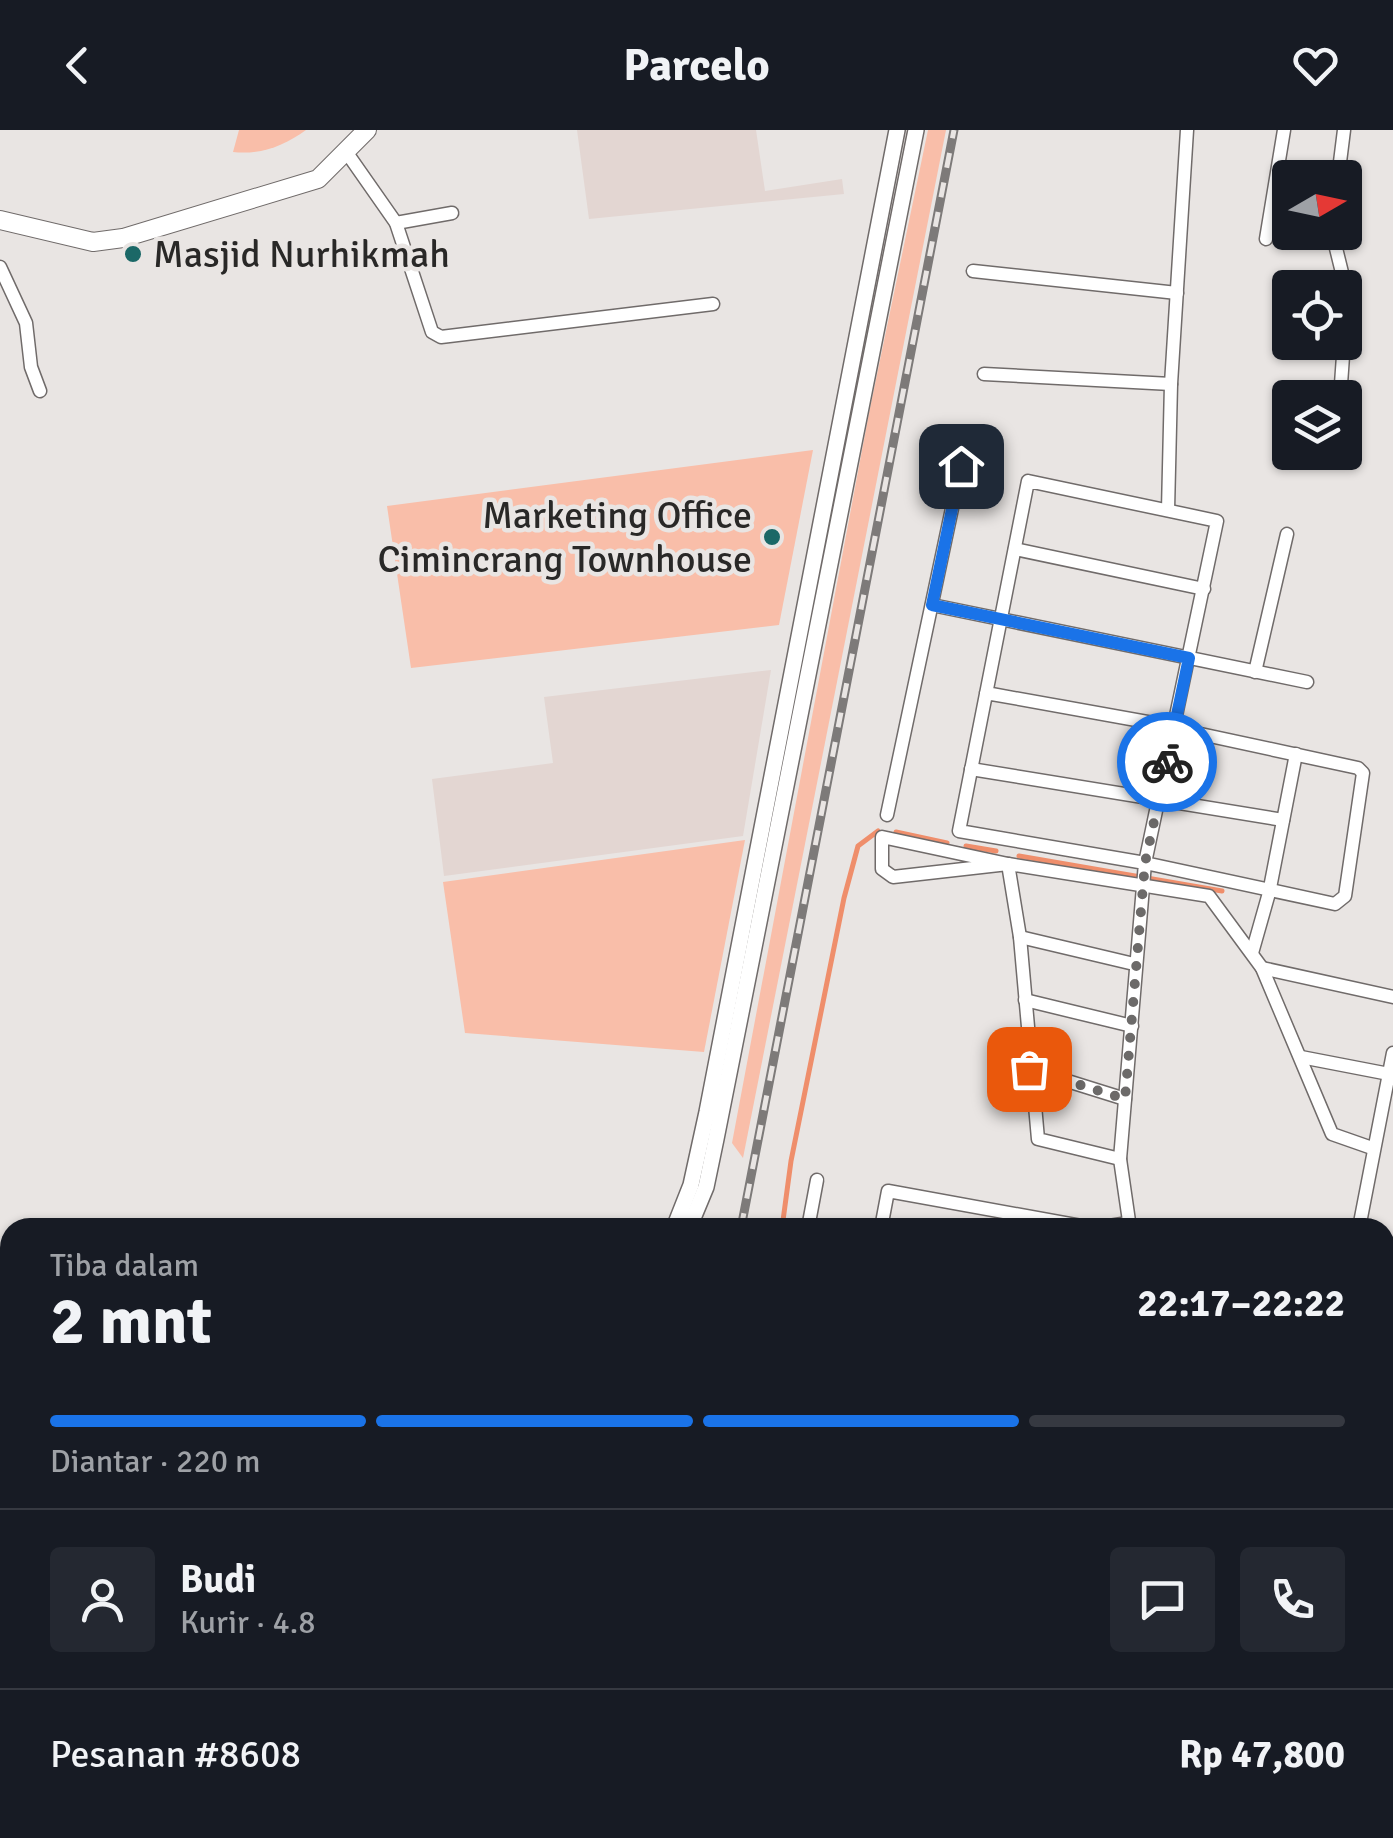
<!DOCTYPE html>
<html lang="id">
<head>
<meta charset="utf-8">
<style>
	body { margin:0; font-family:Signika,sans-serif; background:#242831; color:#f1f3f6; height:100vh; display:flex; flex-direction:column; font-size:38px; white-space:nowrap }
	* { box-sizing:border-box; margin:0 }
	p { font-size:32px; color:#9ea1a6 }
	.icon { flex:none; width:55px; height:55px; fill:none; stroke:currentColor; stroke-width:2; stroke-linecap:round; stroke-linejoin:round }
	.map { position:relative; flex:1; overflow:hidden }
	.side { position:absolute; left:0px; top:1088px; width:1395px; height:622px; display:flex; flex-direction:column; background:#171b24; border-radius:30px 30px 0 0; box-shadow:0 2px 8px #0004 }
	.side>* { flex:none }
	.needle { width:65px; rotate:81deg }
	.buttons { position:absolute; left:1272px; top:30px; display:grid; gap:20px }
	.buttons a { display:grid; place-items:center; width:90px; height:90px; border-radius:10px; background:#171b24; box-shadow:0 2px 8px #0004; font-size:50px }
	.pin { position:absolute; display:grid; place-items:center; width:85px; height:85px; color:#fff; margin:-42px; border-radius:20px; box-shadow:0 5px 15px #0006 }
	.courier { position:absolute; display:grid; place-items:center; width:100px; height:100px; margin:-50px; border:8px solid #1a73e8; border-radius:50%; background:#fff; color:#222; box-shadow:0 2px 12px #0007 }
	.head em { font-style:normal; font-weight:800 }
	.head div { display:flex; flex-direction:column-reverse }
	.head { display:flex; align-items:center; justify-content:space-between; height:170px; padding:0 50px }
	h1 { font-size:65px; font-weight:800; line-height:75px }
	.bar { display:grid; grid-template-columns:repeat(4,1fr); gap:15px 10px; align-content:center; height:120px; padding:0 50px }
	.bar i { height:12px; border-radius:8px; background:#363941 }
	.bar .current { background:#1a73e8 }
	.bar p { grid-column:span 4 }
	.line { display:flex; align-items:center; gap:25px; padding:0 50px; border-top:2px solid #363941 }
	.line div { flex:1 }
	.round { display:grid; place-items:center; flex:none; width:105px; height:105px; border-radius:10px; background:#242831 }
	header { display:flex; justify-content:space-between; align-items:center; height:130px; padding:0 50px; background:#171b24; font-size:45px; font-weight:800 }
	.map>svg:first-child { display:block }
	.built { fill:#e3d6d2 }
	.green { fill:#f9bea9 }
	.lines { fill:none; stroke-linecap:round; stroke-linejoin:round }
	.stream { stroke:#ef8e6b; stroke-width:5 }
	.minor-casing { stroke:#706b6a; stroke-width:15 }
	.tertiary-casing { stroke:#706b6a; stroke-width:18 }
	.secondary-casing { stroke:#706b6a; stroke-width:20 }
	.minor { stroke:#fff; stroke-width:12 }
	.tertiary { stroke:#fff; stroke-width:15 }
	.secondary { stroke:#fff; stroke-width:18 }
	.rail-casing { stroke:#7d7a79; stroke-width:9 }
	.rail { stroke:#e9e5e3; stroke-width:5; stroke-dasharray:15; stroke-linecap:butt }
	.done { stroke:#6c6a69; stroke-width:10; stroke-dasharray:0 18 }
	.route { stroke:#1a73e8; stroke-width:12 }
	.poi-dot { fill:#1b6867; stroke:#e9e5e3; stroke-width:4 }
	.labels { text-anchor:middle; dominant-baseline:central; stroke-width:9; stroke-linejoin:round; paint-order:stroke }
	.poi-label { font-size:38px; fill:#292827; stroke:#e9e5e3; text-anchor:start }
</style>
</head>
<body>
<header><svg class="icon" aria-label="back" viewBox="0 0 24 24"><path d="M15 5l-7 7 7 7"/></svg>Parcelo<svg class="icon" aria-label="heart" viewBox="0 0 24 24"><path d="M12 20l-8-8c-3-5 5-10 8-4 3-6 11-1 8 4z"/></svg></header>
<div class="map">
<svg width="1393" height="1708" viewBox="0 0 1393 1708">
	<rect width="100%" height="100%" fill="#e9e5e3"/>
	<g class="built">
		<polygon points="577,0 756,0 765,61 842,49 844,64 589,89"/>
		<polygon points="771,540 743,706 444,746 432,649 553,633 544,567"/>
	</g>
	<g class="green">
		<path d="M239,0h67c-22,16 -45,25 -73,22z"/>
		<polygon points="928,0 946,0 743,1028 732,1013 869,283"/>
		<polygon points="813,320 779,495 411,538 387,376"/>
		<polygon points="745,710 704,922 465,903 443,752"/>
	</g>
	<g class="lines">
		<g class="stream">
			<polyline points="896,702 947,713"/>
			<polyline points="966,716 996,721"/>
			<polyline points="1019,726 1222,761"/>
			<polyline points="782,1098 791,1031 844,768 858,716 878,701"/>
			<polyline points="0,1318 10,1317"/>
			<polyline points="1385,1524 1393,1524"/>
			<polyline points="938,1700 943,1700"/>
			<polyline points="1063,1700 1081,1708"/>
			<polyline points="853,1708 859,1700"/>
		</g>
		<g class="minor-casing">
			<g id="minor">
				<polyline points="347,23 396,93 432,202 441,207 713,174"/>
				<polyline points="1338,48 1344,0"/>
				<polyline points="396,93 452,83"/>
				<polyline points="1332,102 1349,171 1345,204"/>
				<polyline points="1266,109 1284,0"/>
				<polyline points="0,137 26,193 31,237 40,261"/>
				<polyline points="973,141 1177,163"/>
				<polyline points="984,244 1171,254"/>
				<polyline points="1340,268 1344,212"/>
				<polyline points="1168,380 1171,254 1187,0"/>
				<polyline points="1015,419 1204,459"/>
				<polyline points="932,475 1307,552"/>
				<polyline points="1255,542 1287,404"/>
				<polyline points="986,563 1164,595 1182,600 1358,638 1363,643 1345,766 1335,774 1145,733 959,701 1028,351 1217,391 1145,733 1120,1029 1130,1098"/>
				<polyline points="971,639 1283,690"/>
				<polyline points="887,685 961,336"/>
				<polyline points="1008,734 893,747 882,739 882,707 1008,734 1209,766 1262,838 1332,1004 1372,1018"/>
				<polyline points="1008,734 1020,807 1038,1009 1120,1029"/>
				<polyline points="1020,807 1134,834"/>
				<polyline points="1252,823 1269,763 1296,624"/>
				<polyline points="1262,838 1393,867"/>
				<polyline points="1025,870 1132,896"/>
				<polyline points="1301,927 1389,944"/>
				<polyline points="1029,939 1125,969"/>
				<polyline points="808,1098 817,1050"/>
				<polyline points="881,1098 888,1061 1092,1098"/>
				<polyline points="1097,1098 1128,1093"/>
				<polyline points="1359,1098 1393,923"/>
				<polyline points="1385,1152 1393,1154"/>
				<polyline points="1385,1296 1393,1298"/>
				<polyline points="1385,1354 1393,1311"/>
				<polyline points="1385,1485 1393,1484"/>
				<polyline points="1385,1564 1393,1564"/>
				<polyline points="1385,1681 1393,1683"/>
				<polyline points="687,1708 689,1700"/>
				<polyline points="809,1708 811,1700"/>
				<polyline points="1232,1708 1234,1700"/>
				<polyline points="1321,1708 1323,1700"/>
			</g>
		</g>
		<g class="tertiary-casing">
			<g id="tertiary">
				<polyline points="674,1098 691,1055 707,982 897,0"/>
				<polyline points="689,1098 706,1057 716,1009 916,0"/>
				<polyline points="0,1350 10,1348"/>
				<polyline points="0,1368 10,1367"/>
				<polyline points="1095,1700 1111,1708"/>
				<polyline points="836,1708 840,1700"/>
			</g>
		</g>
		<g class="secondary-casing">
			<polyline id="secondary" points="0,90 93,112 123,108 318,49 367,0"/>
		</g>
		<use href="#minor" class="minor"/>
		<use href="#tertiary" class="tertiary"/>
		<use href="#secondary" class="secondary"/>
		<g class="rail-casing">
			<g id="rail">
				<polyline points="741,1098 954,0"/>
				<polyline points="632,1708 633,1700"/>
			</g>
		</g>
		<use href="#rail" class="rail"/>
	</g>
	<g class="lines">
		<polyline class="done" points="1029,939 1125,969 1145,733 1167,632"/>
		<polyline class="route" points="961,336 932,475 1189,528 1167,632"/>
	</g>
	<g class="poi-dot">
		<circle cx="133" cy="124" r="10"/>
		<circle cx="772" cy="407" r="10"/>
	</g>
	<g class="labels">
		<g class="poi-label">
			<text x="153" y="124">Masjid Nurhikmah</text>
			<text x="752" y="385" text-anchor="end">Marketing Office<tspan x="752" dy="44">Cimincrang Townhouse</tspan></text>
		</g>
	</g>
</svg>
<div class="buttons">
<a><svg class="needle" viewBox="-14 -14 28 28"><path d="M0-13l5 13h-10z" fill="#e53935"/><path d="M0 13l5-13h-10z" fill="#9ea1a6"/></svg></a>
<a><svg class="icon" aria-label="locate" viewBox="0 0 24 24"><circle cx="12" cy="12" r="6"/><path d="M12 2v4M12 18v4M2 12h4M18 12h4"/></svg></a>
<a><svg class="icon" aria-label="layers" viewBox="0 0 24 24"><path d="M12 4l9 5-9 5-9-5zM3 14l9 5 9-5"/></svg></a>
</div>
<div class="pin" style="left:1029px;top:939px;background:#ea580c"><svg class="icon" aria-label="bag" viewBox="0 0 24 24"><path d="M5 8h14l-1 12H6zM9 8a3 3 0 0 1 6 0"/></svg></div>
<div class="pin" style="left:961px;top:336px;background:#1f2937"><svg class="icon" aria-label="home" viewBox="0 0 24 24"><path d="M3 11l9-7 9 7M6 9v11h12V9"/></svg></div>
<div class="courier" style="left:1167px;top:632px"><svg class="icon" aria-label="bike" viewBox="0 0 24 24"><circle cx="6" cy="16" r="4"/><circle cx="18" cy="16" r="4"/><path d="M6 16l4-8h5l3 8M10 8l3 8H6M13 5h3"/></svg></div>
<section class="side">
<div class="head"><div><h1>2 mnt</h1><p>Tiba dalam</p></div><em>22:17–22:22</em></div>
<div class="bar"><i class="current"></i><i class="current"></i><i class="current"></i><i></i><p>Diantar · 220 m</p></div>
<div class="line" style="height:180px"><a class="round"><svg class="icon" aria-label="person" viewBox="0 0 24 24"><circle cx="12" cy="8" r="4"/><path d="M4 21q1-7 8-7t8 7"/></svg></a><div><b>Budi</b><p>Kurir · 4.8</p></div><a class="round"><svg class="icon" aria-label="chat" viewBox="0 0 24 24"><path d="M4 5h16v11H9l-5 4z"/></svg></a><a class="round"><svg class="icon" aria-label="phone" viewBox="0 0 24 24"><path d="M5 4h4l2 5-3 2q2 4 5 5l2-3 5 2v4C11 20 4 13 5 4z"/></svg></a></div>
<div class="line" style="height:130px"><div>Pesanan #8608</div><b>Rp 47,800</b></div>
</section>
</div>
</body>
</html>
